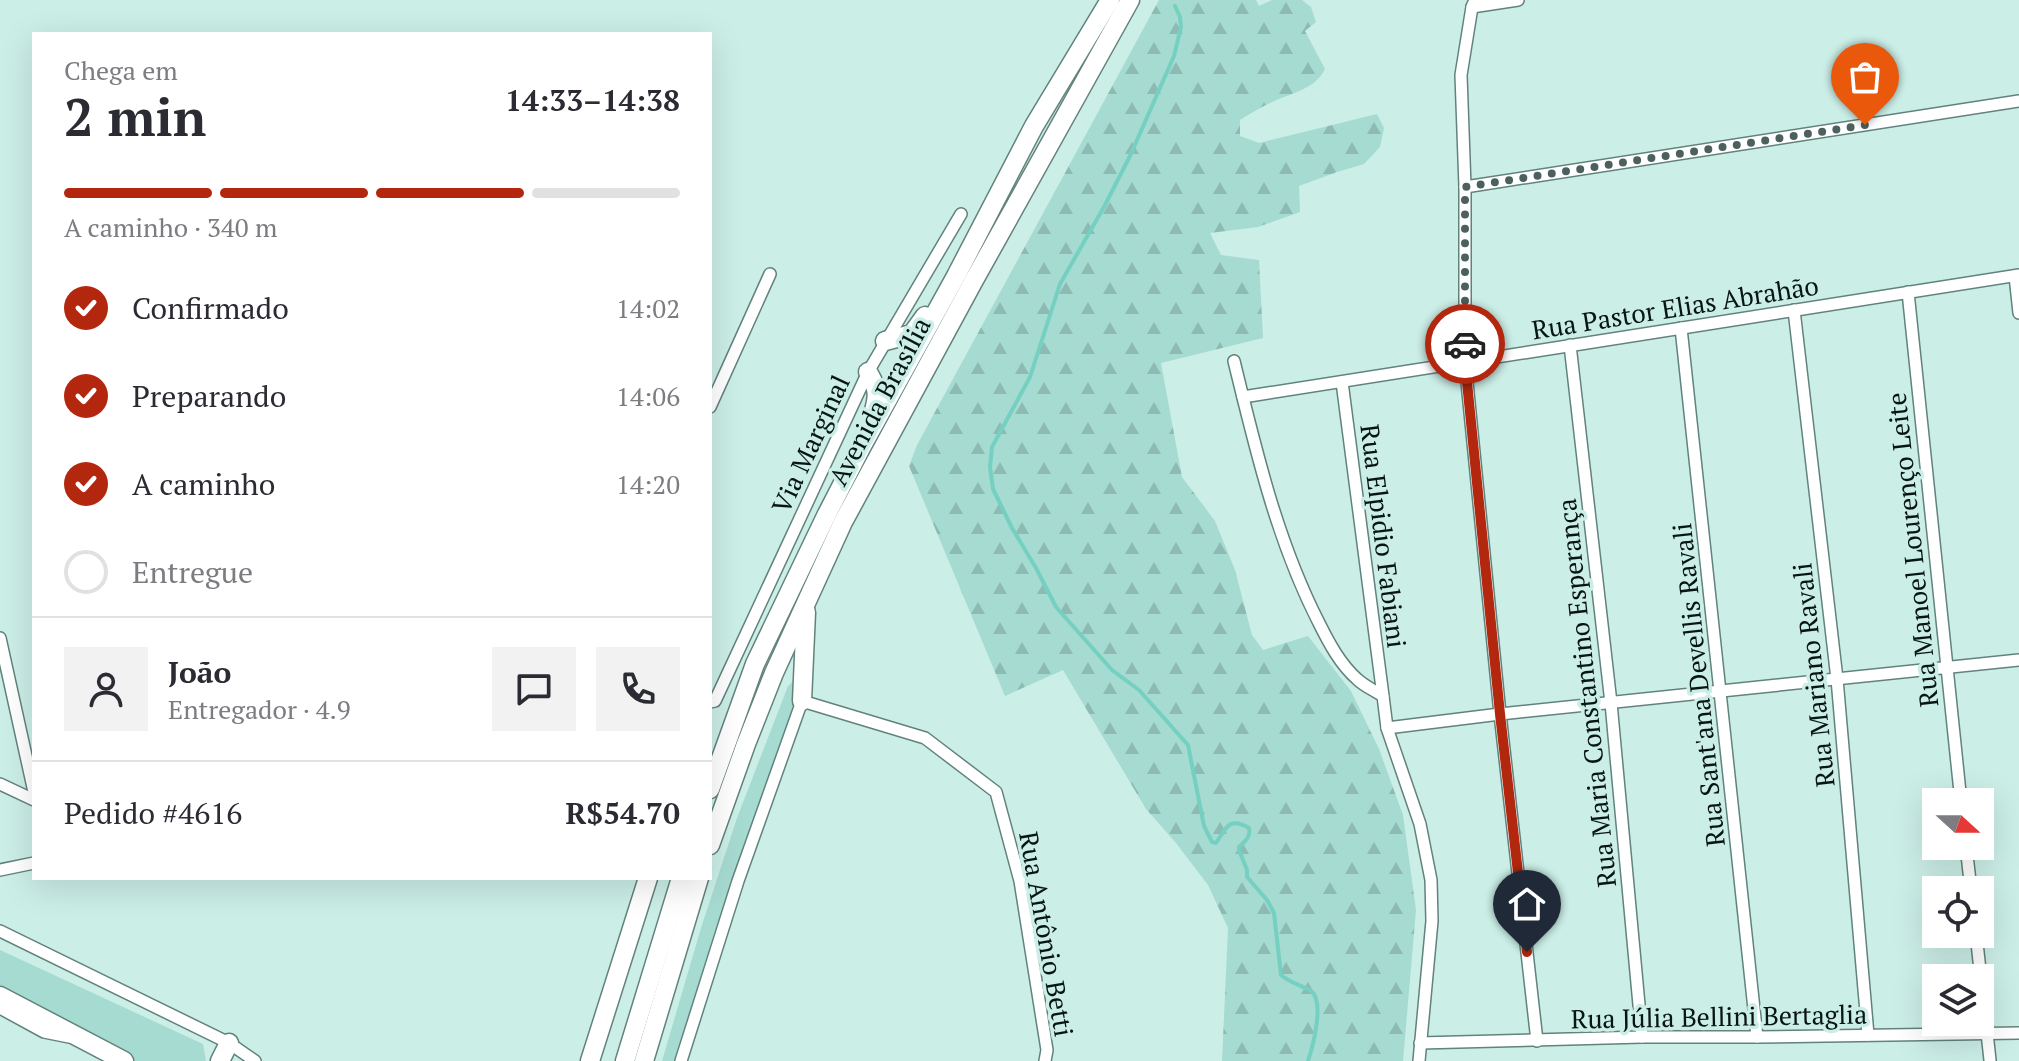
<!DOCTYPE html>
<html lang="pt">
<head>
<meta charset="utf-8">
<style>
	body { margin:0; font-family:"PT Serif",serif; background:#f2f2f3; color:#2b2b33; height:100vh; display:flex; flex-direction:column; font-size:30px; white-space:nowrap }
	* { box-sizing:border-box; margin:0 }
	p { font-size:26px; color:#7c7c81 }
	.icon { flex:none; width:44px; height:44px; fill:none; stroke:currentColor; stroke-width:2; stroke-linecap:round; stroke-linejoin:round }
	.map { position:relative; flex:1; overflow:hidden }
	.details { position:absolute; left:32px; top:32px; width:680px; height:848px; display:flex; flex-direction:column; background:#fff; border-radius:0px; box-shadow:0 8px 32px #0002 }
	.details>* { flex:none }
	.needle { width:52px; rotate:111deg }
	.tools { position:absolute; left:1922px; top:788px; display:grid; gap:16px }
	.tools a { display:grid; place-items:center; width:72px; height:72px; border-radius:0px; background:#fff; box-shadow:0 8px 32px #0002; font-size:40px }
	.pin { position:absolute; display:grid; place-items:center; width:68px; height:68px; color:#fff; margin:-82px -34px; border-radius:50% 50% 50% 0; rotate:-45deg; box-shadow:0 0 8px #0007 }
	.pin .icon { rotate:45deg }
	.courier { position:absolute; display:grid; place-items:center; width:80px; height:80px; margin:-40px; border:6px solid #b3270e; border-radius:50%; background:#fff; color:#222; box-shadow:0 2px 10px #0007 }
	.headline em { font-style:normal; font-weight:700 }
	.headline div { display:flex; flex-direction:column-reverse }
	.headline { display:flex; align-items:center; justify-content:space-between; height:136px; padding:0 32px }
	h1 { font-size:52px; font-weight:700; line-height:60px }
	.bar { display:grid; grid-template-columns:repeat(4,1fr); gap:12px 8px; align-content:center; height:96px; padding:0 32px }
	.bar i { height:10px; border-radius:6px; background:#e1e1e2 }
	.bar .on { background:#b3270e }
	.bar p { grid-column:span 4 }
	.line { display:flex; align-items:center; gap:20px; padding:0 32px; border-top:2px solid #e1e1e2 }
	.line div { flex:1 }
	.round { display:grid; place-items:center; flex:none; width:84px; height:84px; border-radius:0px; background:#f2f2f3 }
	ol { padding:0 32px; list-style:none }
	li { display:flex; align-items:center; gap:24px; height:88px }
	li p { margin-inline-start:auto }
	li .icon { padding:8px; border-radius:50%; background:#b3270e; color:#fff; stroke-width:4 }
	li:last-child { color:#7c7c81 }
	li i { width:44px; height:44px; border:4px solid #e1e1e2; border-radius:50% }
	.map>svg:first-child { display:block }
	.green { fill:#a6dbd1 }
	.forest { fill:url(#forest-firs) }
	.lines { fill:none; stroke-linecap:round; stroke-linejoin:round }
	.stream { stroke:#75d0c1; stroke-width:4 }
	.minor-casing { stroke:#62827c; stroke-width:14 }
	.primary-casing { stroke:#62827c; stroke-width:21 }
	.trunk-casing { stroke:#62827c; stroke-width:21 }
	.minor { stroke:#fff; stroke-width:11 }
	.primary { stroke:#fff; stroke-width:18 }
	.trunk { stroke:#fff; stroke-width:18 }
	.done { stroke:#4c615d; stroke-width:8; stroke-dasharray:0 14.4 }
	.route { stroke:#b3270e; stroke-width:10 }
	.labels { text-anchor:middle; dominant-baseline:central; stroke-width:7; stroke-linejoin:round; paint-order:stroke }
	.street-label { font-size:26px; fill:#081513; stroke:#cbeee7 }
</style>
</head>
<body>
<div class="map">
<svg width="2019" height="1061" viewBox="0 0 2019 1061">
	<defs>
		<pattern id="forest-firs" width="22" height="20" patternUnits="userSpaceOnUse" patternTransform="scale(2)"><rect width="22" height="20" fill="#a6dbd1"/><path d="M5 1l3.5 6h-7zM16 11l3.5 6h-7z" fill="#8dbbb3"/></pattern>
	</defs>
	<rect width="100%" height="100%" fill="#cbeee7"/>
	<g class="green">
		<polygon points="795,679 795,697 789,722 715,931 674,1061 662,1061 701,928 737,818 788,686"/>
		<polygon points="0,950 203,1044 206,1061 125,1061 85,1039 0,986"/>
	</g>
	<path class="forest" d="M1159,0h97l3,6 13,-6h30l9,7 5,15 -11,9 20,38c-10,21 -35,24 -55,34 -11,5 -20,11 -30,17v16l19,7 118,-29 7,14 -4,19 -16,17 -27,8 -38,14 1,26 -42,15 -48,6 11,22 38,5 4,78 -102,25 21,114 33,44 20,49 17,65 11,15 45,-14 43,55 28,58 24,66 13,95 -13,151h-181l6,-133 -20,-43 -32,-42 -30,-34 -83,-139 -58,26 -96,-230 8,-21z"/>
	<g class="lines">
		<path class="stream" d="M1175,6l5,11 1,10 -7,29 -44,100 -25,49 -45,79 -30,93 -38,70 -2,20 3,22 19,39 24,40 20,39 56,63 27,20 49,55 16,81 8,16 4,1c10,-15 13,-27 33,-15 2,9 -4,13 -10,19v3l8,20v7l20,23 7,13 7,62c9,8 20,10 30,16 14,10 2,55 -3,70"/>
		<g class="minor-casing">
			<g id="minor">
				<polyline points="1475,0 1472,7 1461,75 1465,187 1465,362 1500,714 1537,1041"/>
				<polyline points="1472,7 1518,0"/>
				<polyline points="1465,187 2019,101"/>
				<polyline points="2015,276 2019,313"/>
				<polyline points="1908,292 1961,802"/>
				<polyline points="1794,310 1837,679 1868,1035"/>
				<polyline points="1681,328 1757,1037"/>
				<polyline points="1570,345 1611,703 1642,1037"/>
				<path d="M1234,361c22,90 43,180 85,262 10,20 21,41 38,56 7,7 17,11 26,17l4,32 33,96 11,56 1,41 -13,140"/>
				<polyline points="1342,382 1383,696"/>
				<polyline points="1243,397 2019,275"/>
				<polyline points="710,407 770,274"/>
				<polyline points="0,638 34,792"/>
				<polyline points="710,702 715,701 868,372 961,214"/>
				<polyline points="1387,728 1500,714 2019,660"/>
				<polyline points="0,784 34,800"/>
				<polyline points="1966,846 1971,890"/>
				<polyline points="0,870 34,863"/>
				<polyline points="0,931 229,1043 255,1061"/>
				<polyline points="1976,934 1990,1060"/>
				<polyline points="0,1008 44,1032 69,1037"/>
				<polyline points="1420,1043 1642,1037 1757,1037 2019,1033"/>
				<polyline points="681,1061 738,881 802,701 925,738 996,792 1020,881 1047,1050 1045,1061"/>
			</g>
		</g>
		<g class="primary-casing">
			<g id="primary">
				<polyline points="0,996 124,1061"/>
				<polyline points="220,1061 229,1043"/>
				<polyline points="590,1061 648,878"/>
			</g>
		</g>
		<g class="trunk-casing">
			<g id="trunk">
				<polyline points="885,341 912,334 925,316"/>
				<path d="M868,372c10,17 11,22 5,42"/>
				<polyline points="802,701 806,612"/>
				<polyline points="710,789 755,664 827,514 862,446 956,276 1034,126 1110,0"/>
				<polyline points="710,845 746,744 774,673 843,522 973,282 1130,0"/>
				<polyline points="625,1061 681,878"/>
				<polyline points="644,1061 699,878"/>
			</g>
		</g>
		<use href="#minor" class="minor"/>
		<use href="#primary" class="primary"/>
		<use href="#trunk" class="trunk"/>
	</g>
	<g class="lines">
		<polyline class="done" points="1465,344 1465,187 1865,125"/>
		<polyline class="route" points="1465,344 1465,362 1500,714 1527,952"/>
	</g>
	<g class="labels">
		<g class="street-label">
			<text transform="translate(1675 307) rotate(-9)">Rua Pastor Elias Abrahão</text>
			<text transform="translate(879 401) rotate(-62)">Avenida Brasília</text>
			<text transform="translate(810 444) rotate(-65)">Via Marginal</text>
			<text transform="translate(1384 536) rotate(83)">Rua Elpidio Fabiani</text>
			<text transform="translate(1912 550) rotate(-96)">Rua Manoel Lourenço Leite</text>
			<text transform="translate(1813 675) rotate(-96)">Rua Mariano Ravali</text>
			<text transform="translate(1698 685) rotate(-96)">Rua Sant'ana Devellis Ravali</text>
			<text transform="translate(1586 693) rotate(-96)">Rua Maria Constantino Esperança</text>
			<text transform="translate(1047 934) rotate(80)">Rua Antônio Betti</text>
			<text transform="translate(1719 1016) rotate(-1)">Rua Júlia Bellini Bertaglia</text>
		</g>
	</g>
</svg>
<div class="tools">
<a><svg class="needle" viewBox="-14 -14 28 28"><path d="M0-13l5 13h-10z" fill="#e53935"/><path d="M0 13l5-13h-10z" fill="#7c7c81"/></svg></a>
<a><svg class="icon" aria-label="locate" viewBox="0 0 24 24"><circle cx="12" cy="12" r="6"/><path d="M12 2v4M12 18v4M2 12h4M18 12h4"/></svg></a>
<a><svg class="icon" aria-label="layers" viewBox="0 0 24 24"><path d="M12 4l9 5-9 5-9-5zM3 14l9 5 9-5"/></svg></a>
</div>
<div class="pin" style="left:1865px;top:125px;background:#ea580c"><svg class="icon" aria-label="bag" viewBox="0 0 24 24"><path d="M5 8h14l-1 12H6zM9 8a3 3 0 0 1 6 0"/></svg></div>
<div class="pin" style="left:1527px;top:952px;background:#1f2937"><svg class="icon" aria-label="home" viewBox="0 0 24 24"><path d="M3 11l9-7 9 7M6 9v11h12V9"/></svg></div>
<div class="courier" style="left:1465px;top:344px"><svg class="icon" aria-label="car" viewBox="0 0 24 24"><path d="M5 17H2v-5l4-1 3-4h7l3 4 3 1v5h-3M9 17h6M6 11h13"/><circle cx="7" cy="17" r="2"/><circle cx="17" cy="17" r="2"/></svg></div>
<section class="details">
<div class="headline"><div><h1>2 min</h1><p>Chega em</p></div><em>14:33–14:38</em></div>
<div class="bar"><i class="on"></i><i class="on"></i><i class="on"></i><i></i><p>A caminho · 340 m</p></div>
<ol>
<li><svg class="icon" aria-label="check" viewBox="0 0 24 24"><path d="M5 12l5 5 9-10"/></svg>Confirmado<p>14:02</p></li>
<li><svg class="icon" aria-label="check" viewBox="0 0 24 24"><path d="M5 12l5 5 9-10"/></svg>Preparando<p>14:06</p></li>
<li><svg class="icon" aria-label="check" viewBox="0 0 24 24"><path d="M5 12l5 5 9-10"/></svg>A caminho<p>14:20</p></li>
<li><i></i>Entregue</li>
</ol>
<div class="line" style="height:144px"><a class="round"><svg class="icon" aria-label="person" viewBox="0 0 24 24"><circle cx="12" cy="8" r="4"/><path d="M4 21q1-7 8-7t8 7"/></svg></a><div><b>João</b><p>Entregador · 4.9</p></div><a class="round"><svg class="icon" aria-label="chat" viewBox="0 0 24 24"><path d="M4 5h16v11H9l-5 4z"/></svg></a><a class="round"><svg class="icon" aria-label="phone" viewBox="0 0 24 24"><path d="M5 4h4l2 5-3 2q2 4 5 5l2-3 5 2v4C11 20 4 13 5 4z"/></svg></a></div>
<div class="line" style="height:104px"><div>Pedido #4616</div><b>R$54.70</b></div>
</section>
</div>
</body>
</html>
